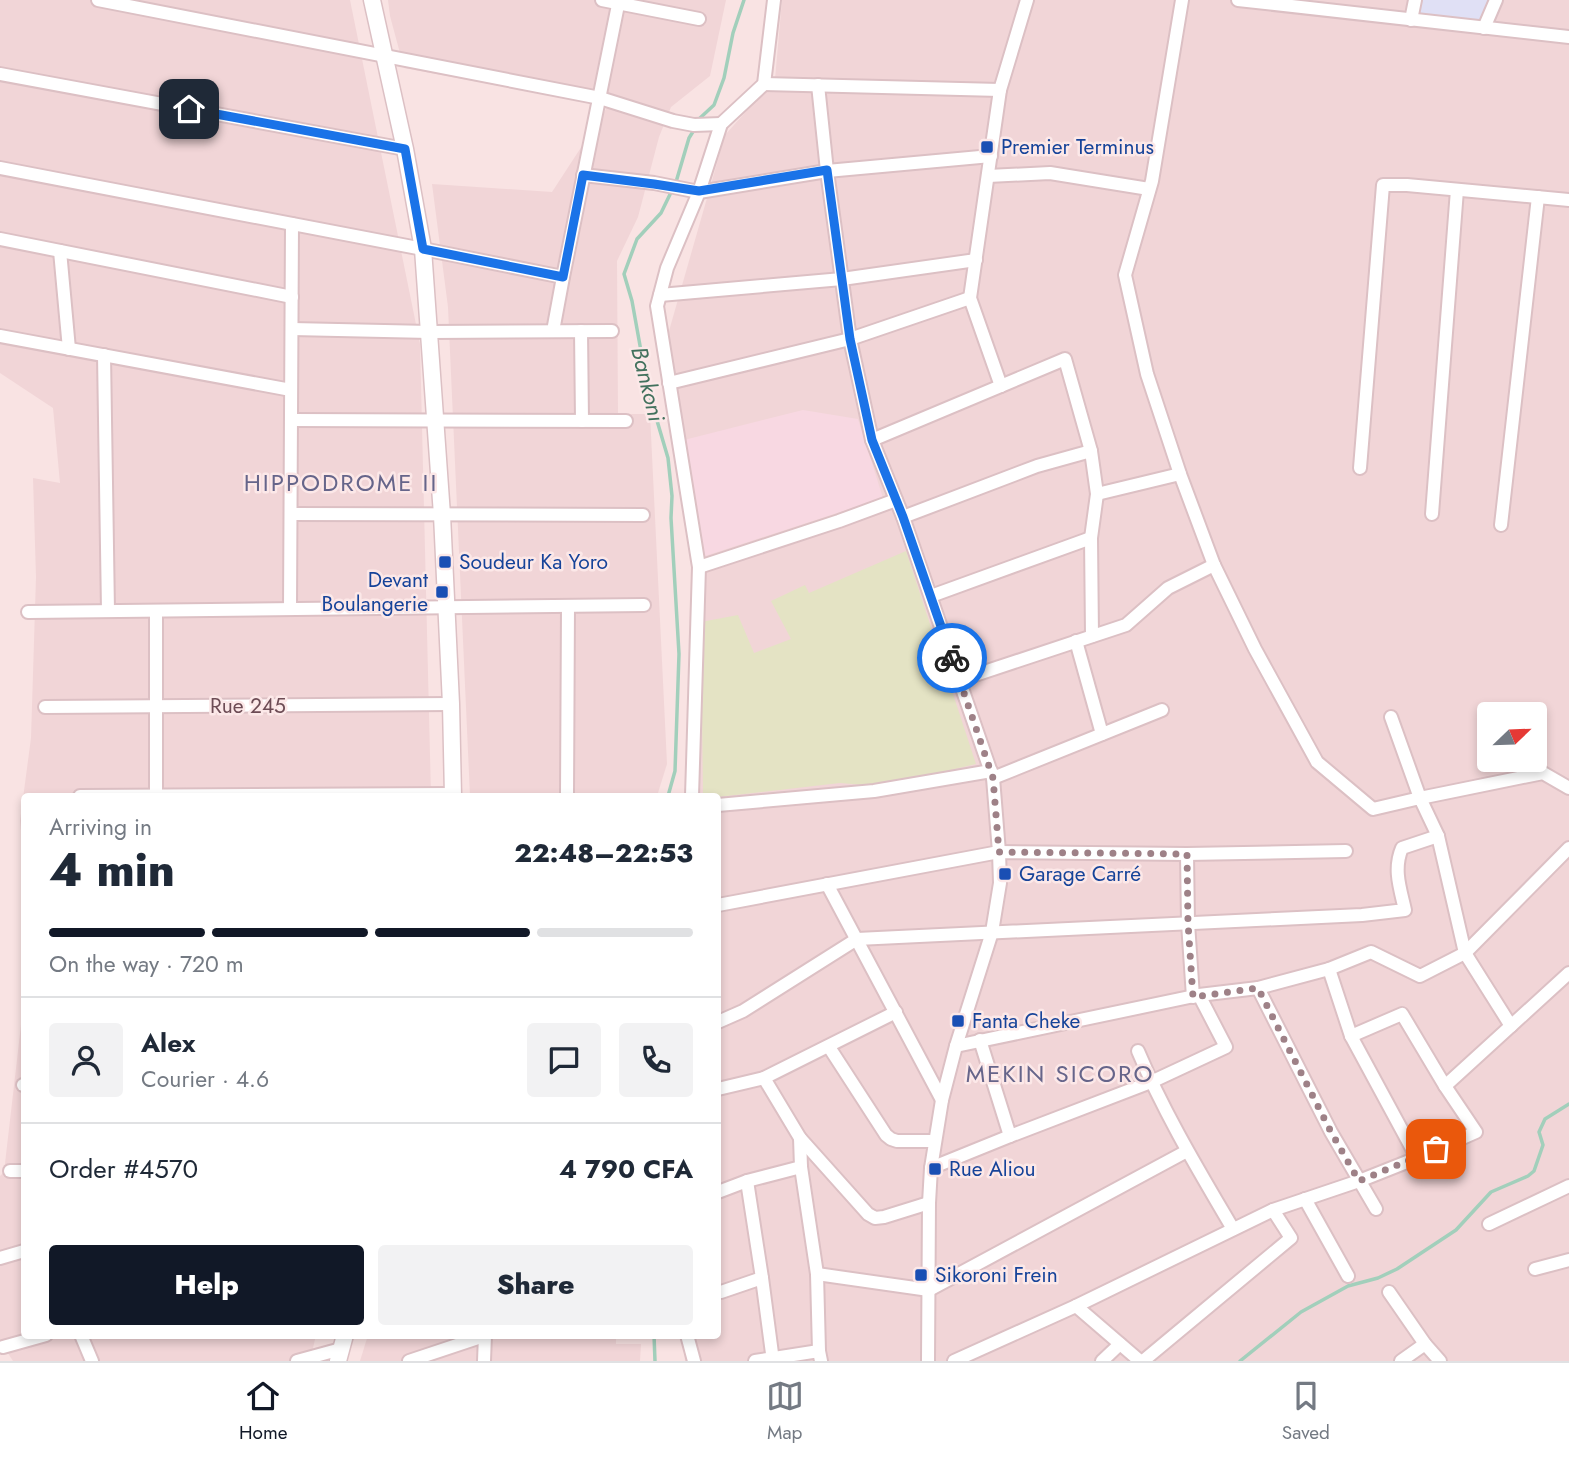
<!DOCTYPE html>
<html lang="en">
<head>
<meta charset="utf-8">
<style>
	body { margin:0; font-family:Jost,sans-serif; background:#f2f2f3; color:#1f2937; height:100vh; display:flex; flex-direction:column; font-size:26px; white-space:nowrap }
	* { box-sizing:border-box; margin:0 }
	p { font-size:23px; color:#747a83 }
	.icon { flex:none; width:38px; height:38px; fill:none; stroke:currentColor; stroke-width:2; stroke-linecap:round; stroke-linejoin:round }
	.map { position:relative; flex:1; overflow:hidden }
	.details { position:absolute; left:21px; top:793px; width:700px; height:546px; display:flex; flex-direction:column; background:#fff; border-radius:7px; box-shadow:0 4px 10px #0003 }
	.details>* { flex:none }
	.needle { width:46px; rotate:67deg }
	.tools { position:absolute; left:1477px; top:702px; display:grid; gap:14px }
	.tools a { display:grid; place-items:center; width:70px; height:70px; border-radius:7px; background:#fff; box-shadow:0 4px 10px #0003; font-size:35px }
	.pin { position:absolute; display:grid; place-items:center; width:60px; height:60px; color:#fff; margin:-30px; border-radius:14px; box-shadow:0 4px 10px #0006 }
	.courier { position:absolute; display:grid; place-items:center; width:70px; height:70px; margin:-35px; border:5px solid #1a73e8; border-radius:50%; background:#fff; color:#222; box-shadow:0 2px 9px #0007 }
	.overview em { font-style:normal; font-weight:800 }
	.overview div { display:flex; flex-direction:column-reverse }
	.overview { display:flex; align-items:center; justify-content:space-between; height:119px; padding:0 28px }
	h1 { font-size:46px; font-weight:800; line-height:52px }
	.bar { display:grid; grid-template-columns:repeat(4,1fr); gap:10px 7px; align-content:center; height:84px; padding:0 28px }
	.bar i { height:9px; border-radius:5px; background:#e0e1e3 }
	.bar .selected { background:#111827 }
	.bar p { grid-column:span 4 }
	.line { display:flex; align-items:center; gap:18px; padding:0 28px; border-top:2px solid #e0e1e3 }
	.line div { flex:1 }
	.round { display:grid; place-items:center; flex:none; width:74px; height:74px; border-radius:7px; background:#f2f2f3 }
	.action { display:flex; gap:14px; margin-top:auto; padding:14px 28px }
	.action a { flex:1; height:80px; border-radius:7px; background:#111827; color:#fff; font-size:28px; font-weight:800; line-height:80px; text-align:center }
	.action a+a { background:#f2f2f3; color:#1f2937 }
	.menu { display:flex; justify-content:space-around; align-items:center; height:98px; border-top:2px solid #e0e1e3; background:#fff; font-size:19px; color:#747a83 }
	.menu a { display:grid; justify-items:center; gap:4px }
	.menu .selected { color:#111827 }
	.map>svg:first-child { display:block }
	.residential { fill:#f1d5d7; fill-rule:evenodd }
	.commercial { fill:#f8d8e2 }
	.education { fill:#e0e0f5 }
	.green { fill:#e4e3c4 }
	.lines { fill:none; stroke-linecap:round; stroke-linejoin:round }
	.stream { stroke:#a2cfbb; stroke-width:3.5 }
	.minor-casing { stroke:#dcc0c4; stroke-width:16 }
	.tertiary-casing { stroke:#dcc0c4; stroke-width:19 }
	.minor { stroke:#fff; stroke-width:12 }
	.tertiary { stroke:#fff; stroke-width:16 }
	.done { stroke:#9e8187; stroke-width:7; stroke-dasharray:0 12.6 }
	.route { stroke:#1a73e8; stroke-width:9 }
	.transit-dot { fill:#1a4fb4; stroke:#fce8e8; stroke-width:2.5 }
	.labels { text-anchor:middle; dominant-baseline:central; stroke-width:5; stroke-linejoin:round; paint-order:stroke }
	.transit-label { font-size:21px; fill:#164399; stroke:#fce8e8; text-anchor:start }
	.street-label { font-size:21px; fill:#6d4c55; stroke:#fce8e8 }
	.water-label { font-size:23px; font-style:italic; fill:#42715d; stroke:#fce8e8 }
	.quarter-label { font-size:24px; letter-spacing:2px; fill:#66658a; stroke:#fce8e8 }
</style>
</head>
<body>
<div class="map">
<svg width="1569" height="1361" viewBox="0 0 1569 1361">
	<rect width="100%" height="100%" fill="#f9e3e3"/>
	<g class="residential">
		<polygon points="0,0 350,0 420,344 431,796 24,796 24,860 20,821 31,738 36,577 33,478 60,483 53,408 0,373"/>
		<polygon points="388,0 726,0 710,76 671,107 659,137 638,217 617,261 618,414 650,414 667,764 657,796 470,796 448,307 432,184 552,192 608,106 404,68 390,16"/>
		<path d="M782,0h787v1361h-884l-2,-26h35v-539h-31l15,-231 -39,-213 62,-217 50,-56zM1489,714h46v46h-46z"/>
		<polygon points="24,999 24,1335 316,1335 310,1361 13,1361 0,1341 0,1176 4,1172"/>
		<polygon points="368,1335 616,1335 616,1344 641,1344 640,1361 360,1361"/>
	</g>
	<polygon class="commercial" points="803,410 858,419 883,498 705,556 676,442"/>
	<polygon class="education" points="1418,0 1488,0 1479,21 1416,15"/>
	<polygon class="green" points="906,551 976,764 908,780 875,786 840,783 718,797 703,796 701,622 738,615 754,653 791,639 771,601 805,585 809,593"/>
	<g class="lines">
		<g class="stream">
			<polyline points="697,123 700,118 714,105 724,78 733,33 744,0"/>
			<polyline points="668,796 675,771 679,654 671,518 672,496 668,458 648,390 632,301 624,274 637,239 661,213 676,182 689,138 694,130"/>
			<polyline points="654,1335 655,1361"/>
			<polyline points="1240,1361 1301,1312 1348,1286 1378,1278 1397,1269 1456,1230 1491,1192 1528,1176 1534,1171 1543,1145 1539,1132 1545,1119 1569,1104"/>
		</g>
		<g class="minor-casing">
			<g id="minor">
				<polyline points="98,0 600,98 673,121 694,125 721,124"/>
				<polyline points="602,0 699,19"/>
				<polyline points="1182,0 1152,181 1125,275 1147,374 1180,474 1214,565 1255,649 1317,762 1373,809 1420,798 1438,836 1465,953 1511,1026"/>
				<polyline points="1238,0 1569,37"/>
				<polyline points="1411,20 1415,0"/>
				<polyline points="1484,28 1496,0"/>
				<polyline points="0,74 405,149"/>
				<polyline points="764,84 1000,90"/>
				<polyline points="818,85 827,171 850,339 872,440 903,517 993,778 999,852 1000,883 992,932 956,1046 942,1100 931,1168 929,1203 928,1361"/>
				<polyline points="0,168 423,249 563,277"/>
				<polyline points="583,175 654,183 699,192 827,171 991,156"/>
				<polyline points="988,176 1050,173 1149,189"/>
				<polyline points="0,239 292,297"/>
				<polyline points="60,251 69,349"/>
				<polyline points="660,295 842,279 976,260"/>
				<polyline points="292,329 430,332 612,331"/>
				<polyline points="553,331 563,277 619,0"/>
				<polyline points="581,331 582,421"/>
				<polyline points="0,336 291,390"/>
				<polyline points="104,355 108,611"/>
				<polyline points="669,383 850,339 970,298"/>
				<polyline points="1001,386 970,298 1000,90 1027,0"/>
				<polyline points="291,420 626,421"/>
				<polyline points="872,440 1065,359 1091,451 1097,494 1091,538 1092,636"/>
				<polyline points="1360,468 1383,185 1407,185 1569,200"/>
				<polyline points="1097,494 1180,474"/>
				<polyline points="291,514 643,515"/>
				<polyline points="1432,514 1457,190"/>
				<polyline points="903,517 1037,466 1091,451"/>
				<polyline points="1501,525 1538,197"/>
				<polyline points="699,567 839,521 896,500"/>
				<polyline points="931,596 1091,538"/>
				<polyline points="290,609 292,224"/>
				<polyline points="28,612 644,605"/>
				<polyline points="1076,641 1102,734"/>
				<polyline points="960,680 1126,625 1168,588 1214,565"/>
				<polyline points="45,707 451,704"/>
				<polyline points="1391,717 1420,798 1543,773 1569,788"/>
				<polyline points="993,778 1162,710"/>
				<polyline points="80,796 453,794"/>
				<polyline points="156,796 156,611"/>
				<polyline points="567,796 568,606"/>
				<polyline points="692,796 699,567 657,306 667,268 699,192 721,124 764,84 774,0"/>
				<polyline points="718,805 874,791 991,771"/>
				<polyline points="1187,854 1188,923 1193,997"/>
				<polyline points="827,884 942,1100"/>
				<polyline points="718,905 999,852 1187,854 1346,851"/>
				<polyline points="1329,969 1351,1036 1417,1158"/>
				<polyline points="1258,988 1331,1132 1376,1209"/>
				<path d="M718,1022l25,-11 114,-72 505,-24 43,-5c-5,-22 -12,-41 -3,-62l36,-12"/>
				<polyline points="980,1040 1010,1136"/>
				<polyline points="956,1046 1199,995 1258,988 1329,969 1371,952 1420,976 1465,953 1569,848"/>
				<polyline points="829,1047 886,1135 891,1139 897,1141 935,1141"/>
				<path d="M1138,1051c26,62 61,120 95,178"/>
				<polyline points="764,1078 800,1138 868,1214 875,1218 884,1217 929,1203"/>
				<polyline points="23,1085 24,1085"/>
				<polyline points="1445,1086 1569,973"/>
				<polyline points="718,1089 764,1078 896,1012"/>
				<polyline points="801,1167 817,1274 819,1351 821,1361"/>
				<polyline points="931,1168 1010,1136 1151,1082 1226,1047 1199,995"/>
				<polyline points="10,1171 24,1171"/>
				<polyline points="747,1181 801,1167 800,1138"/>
				<polyline points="718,1192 747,1181 762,1278 773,1361"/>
				<polyline points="1305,1199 1348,1276"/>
				<polyline points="1489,1224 1569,1186"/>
				<polyline points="0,1258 24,1251"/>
				<polyline points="1535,1269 1569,1260"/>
				<polyline points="817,1274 929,1290 1187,1151"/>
				<polyline points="721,1292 762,1278"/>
				<polyline points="1389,1292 1425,1344 1440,1361"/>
				<polyline points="1076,1306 1140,1361"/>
				<polyline points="81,1335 92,1361"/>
				<polyline points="687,1335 694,1361"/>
				<polyline points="3,1347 46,1335"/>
				<polyline points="297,1361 341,1349"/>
				<polyline points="409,1361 484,1336"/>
				<polyline points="484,1361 485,1335"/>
				<polyline points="755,1361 819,1351"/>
				<polyline points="954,1361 1076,1306 1273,1210 1359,1181 1417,1158 1476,1132 1445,1086 1402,1014 1351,1036"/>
				<polyline points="1102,1361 1120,1344"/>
				<polyline points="1143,1361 1291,1238 1273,1210"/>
				<polyline points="1401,1361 1425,1344"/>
			</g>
		</g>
		<g class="tertiary-casing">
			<g id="tertiary">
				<polyline points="372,0 405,149 423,249 442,515 451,704 453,796"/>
				<polyline points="338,1361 345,1335"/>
			</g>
		</g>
		<use href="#minor" class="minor"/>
		<use href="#tertiary" class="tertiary"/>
	</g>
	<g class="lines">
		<polyline class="done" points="952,658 993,778 999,852 1187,854 1188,923 1193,997 1258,988 1331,1132 1359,1181 1436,1149"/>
		<polyline class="route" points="189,109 405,149 423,249 563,277 583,175 654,184 699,191 827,170 850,339 872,440 903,517 952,658"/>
	</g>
	<g class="transit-dot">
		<rect x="980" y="140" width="14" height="14" rx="3.5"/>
		<rect x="438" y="555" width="14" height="14" rx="3.5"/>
		<rect x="435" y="585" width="14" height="14" rx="3.5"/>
		<rect x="998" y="867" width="14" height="14" rx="3.5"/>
		<rect x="951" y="1014" width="14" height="14" rx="3.5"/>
		<rect x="928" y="1162" width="14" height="14" rx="3.5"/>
		<rect x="914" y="1268" width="14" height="14" rx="3.5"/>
	</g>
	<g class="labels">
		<g class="transit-label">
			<text x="1001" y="147">Premier Terminus</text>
			<text x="459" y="562">Soudeur Ka Yoro</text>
			<text x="428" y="580" text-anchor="end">Devant<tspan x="428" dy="24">Boulangerie</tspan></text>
			<text x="1019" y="874">Garage Carré</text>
			<text x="972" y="1021">Fanta Cheke</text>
			<text x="949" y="1169">Rue Aliou</text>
			<text x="935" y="1275">Sikoroni Frein</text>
		</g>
		<g class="street-label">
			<text x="248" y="706">Rue 245</text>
		</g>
		<g class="water-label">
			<text transform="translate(648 384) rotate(76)">Bankoni</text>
		</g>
		<g class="quarter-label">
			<text x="341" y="482">HIPPODROME II</text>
			<text x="1060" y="1073">MEKIN SICORO</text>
		</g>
	</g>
</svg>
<div class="tools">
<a><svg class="needle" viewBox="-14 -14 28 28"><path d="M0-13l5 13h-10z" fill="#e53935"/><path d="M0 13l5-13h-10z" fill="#747a83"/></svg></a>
</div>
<div class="pin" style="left:1436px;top:1149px;background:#ea580c"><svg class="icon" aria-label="bag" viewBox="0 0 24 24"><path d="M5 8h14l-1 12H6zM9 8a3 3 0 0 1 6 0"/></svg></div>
<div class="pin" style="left:189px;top:109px;background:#1f2937"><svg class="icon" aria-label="home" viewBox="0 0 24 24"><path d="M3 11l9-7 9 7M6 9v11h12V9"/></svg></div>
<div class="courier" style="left:952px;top:658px"><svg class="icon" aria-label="bike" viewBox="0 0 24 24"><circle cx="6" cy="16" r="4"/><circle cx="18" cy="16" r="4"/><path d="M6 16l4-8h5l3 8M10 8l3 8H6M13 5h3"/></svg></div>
<section class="details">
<div class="overview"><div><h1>4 min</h1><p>Arriving in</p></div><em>22:48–22:53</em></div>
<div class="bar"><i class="selected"></i><i class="selected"></i><i class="selected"></i><i></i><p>On the way · 720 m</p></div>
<div class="line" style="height:126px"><a class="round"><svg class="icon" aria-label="person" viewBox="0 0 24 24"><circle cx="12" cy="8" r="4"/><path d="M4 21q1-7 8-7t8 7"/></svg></a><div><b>Alex</b><p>Courier · 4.6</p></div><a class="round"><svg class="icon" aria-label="chat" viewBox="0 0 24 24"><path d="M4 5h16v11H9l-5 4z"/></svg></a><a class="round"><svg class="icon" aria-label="phone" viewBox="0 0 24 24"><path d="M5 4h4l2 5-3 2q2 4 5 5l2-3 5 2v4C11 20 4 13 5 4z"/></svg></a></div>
<div class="line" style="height:91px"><div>Order #4570</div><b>4 790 CFA</b></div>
<div class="action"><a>Help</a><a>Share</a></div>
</section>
</div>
<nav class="menu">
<a class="selected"><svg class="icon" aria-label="home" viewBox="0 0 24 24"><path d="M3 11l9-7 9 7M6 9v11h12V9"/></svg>Home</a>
<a><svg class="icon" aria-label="map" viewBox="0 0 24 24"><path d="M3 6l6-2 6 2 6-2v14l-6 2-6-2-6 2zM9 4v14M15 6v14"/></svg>Map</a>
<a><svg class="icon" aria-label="saved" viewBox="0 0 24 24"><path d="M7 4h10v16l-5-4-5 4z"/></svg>Saved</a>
</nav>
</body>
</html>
